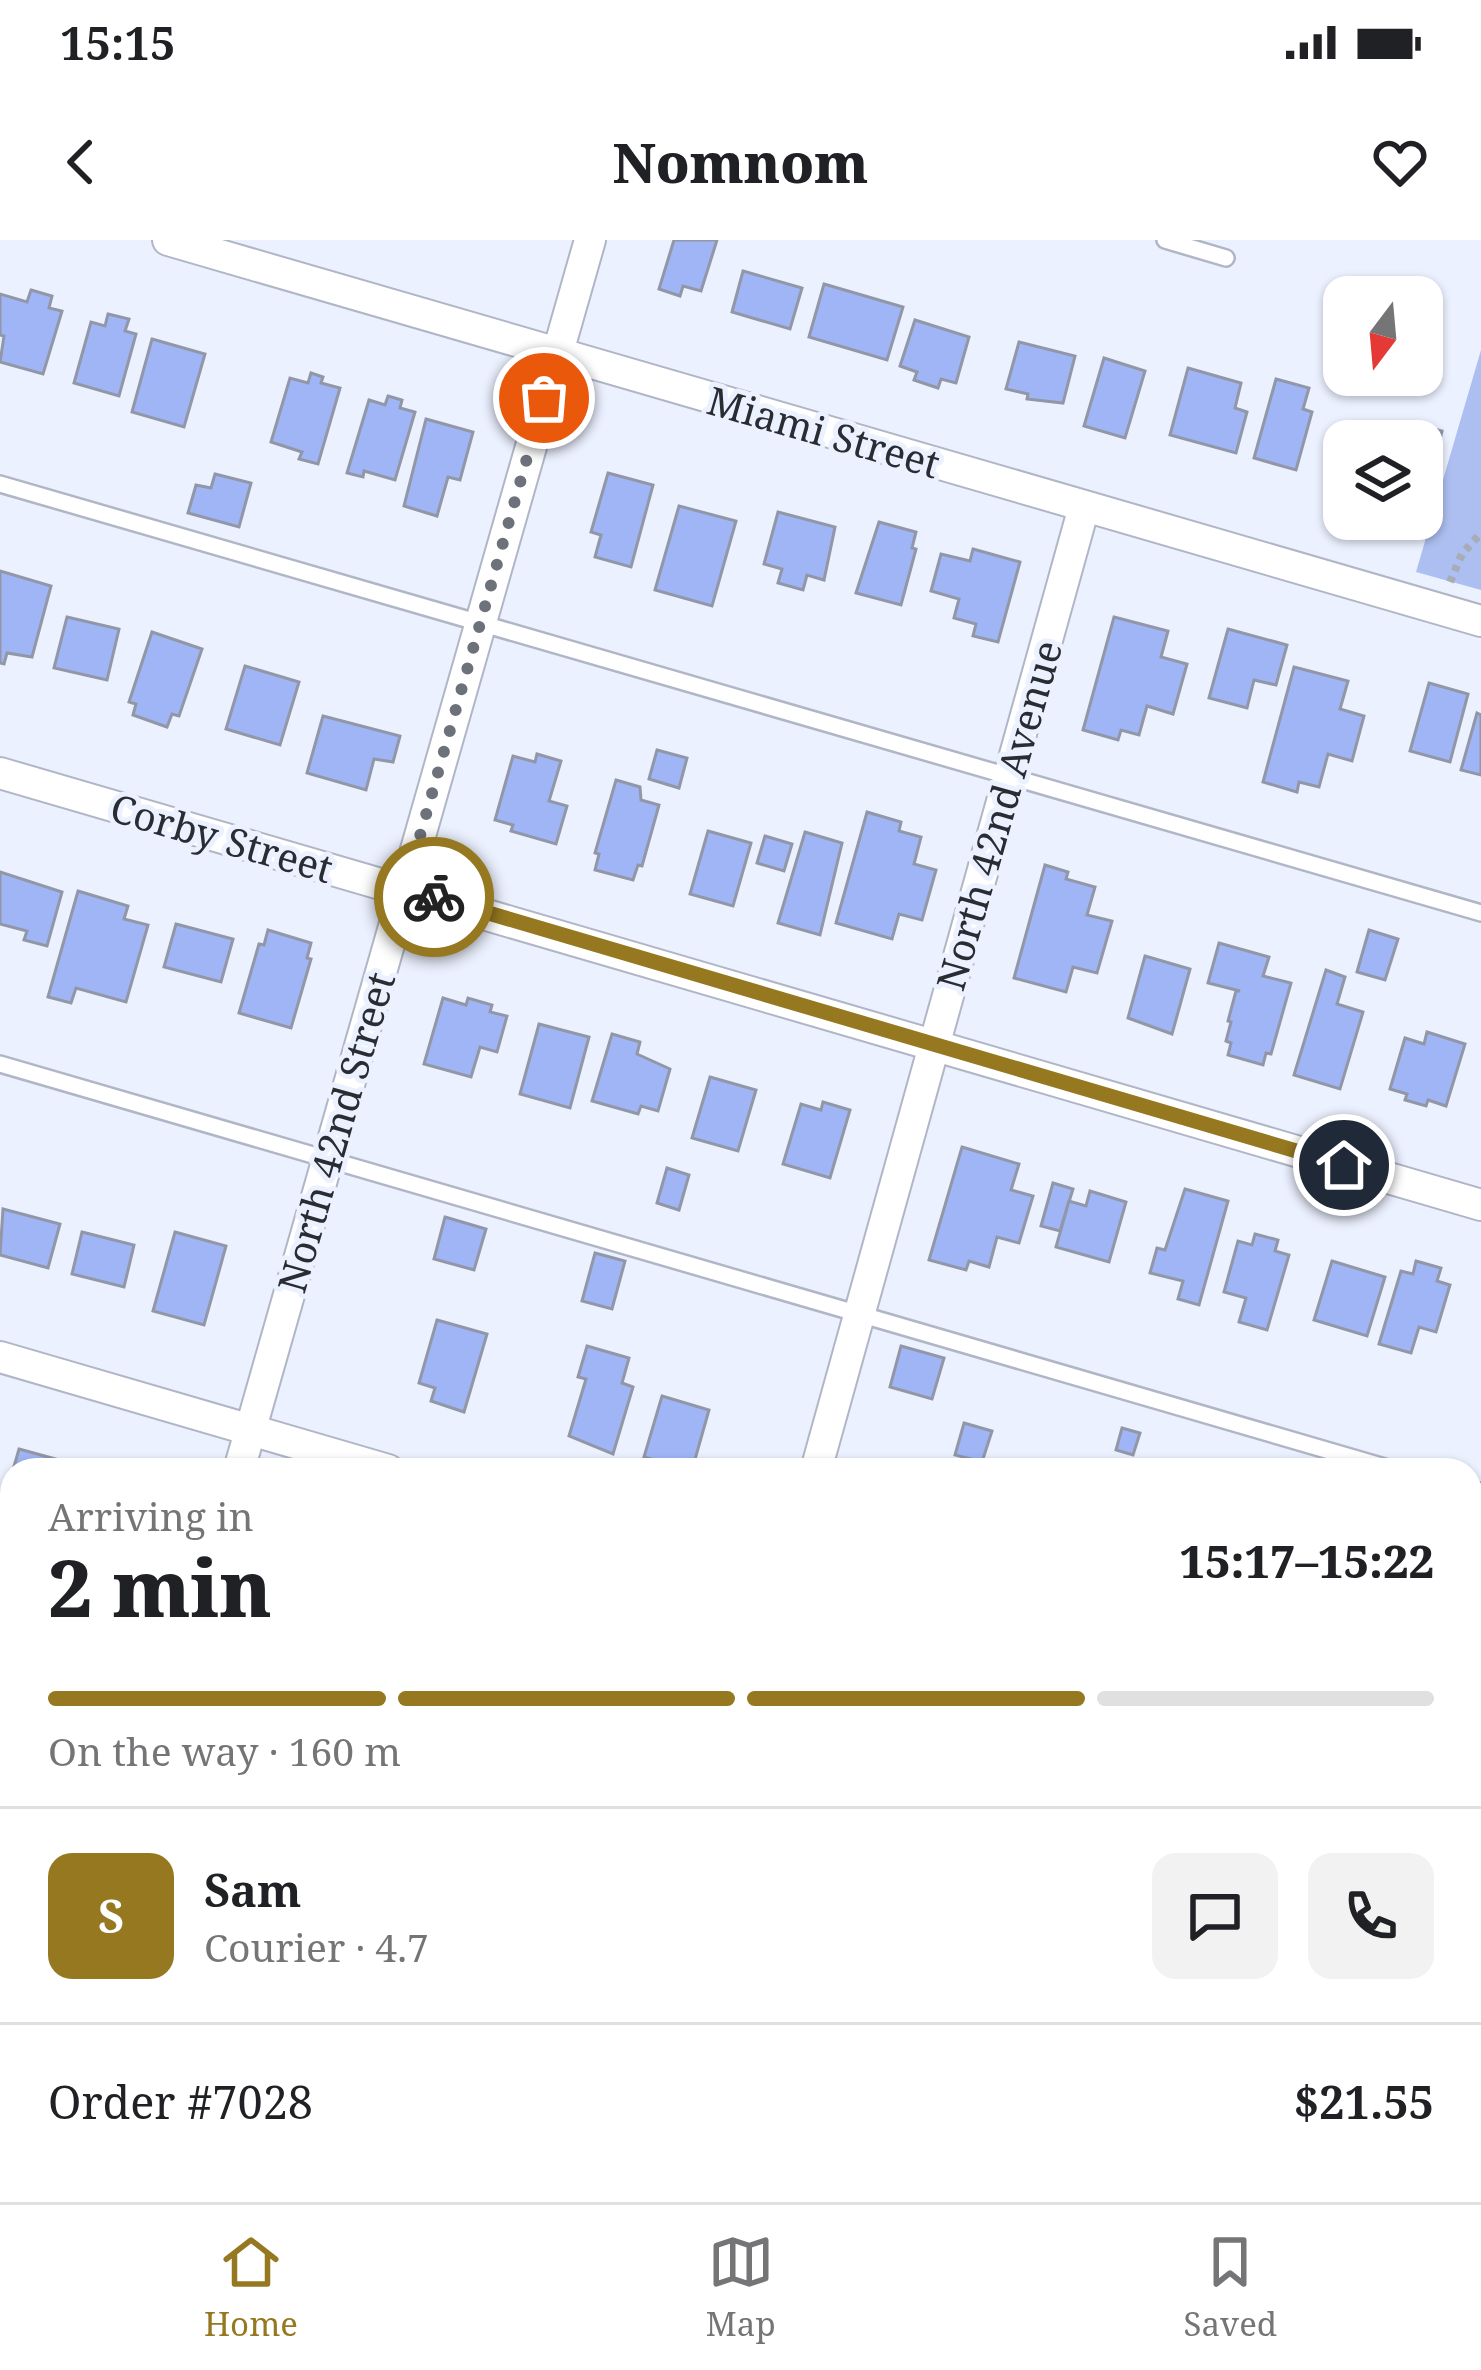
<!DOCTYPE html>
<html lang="en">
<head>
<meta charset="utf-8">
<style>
	body { margin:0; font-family:"Noto Serif",serif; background:#f2f2f2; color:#202124; height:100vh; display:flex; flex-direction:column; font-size:45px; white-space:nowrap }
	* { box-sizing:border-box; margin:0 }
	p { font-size:39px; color:#757577 }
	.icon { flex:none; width:66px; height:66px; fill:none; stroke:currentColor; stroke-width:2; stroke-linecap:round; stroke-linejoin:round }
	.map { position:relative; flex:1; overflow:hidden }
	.drawer { position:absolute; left:0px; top:1218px; width:1482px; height:744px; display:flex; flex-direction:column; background:#fff; border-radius:36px 36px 0 0; box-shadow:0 3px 9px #0004 }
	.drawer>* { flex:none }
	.needle { width:78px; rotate:196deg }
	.fabs { position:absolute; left:1323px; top:36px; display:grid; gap:24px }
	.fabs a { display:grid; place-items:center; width:120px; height:120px; border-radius:24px; background:#fff; box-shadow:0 3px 9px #0004; font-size:60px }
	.pin { position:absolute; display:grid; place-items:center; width:102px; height:102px; color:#fff; margin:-51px; border:6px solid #fff; border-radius:50%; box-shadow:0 3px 12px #0007 }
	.courier { position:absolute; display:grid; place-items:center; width:120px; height:120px; margin:-60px; border:9px solid #957820; border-radius:50%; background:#fff; color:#222; box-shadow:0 3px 15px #0007 }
	.headline em { font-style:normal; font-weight:800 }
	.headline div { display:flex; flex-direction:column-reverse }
	.headline { display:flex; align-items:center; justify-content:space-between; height:204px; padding:0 48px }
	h1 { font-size:78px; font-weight:800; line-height:90px }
	.bar { display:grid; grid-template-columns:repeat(4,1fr); gap:18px 12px; align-content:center; height:144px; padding:0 48px }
	.bar i { height:15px; border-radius:9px; background:#e0e0e0 }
	.bar .active { background:#957820 }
	.bar p { grid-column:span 4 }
	.line { display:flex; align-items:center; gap:30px; padding:0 48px; border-top:3px solid #e0e0e0 }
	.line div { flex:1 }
	.round { display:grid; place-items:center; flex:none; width:126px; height:126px; border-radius:24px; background:#f2f2f2 }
	.status { display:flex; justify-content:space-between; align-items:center; height:84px; padding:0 60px; background:#fff; direction:ltr }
	.status svg { height:33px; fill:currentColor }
	header { display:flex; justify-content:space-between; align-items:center; height:156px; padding:0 48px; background:#fff; font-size:54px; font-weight:800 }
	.tabs { display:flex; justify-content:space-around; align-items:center; height:168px; border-top:3px solid #e0e0e0; background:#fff; font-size:33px; color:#757577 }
	.tabs a { display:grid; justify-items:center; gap:6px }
	.tabs .active { color:#957820 }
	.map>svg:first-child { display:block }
	.green { fill:#adbff0 }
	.building { fill:#9fb5f6; stroke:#9297a7; stroke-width:3 }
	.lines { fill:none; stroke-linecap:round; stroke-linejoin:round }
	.service-casing { stroke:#b0b6c6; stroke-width:20 }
	.minor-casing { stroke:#b0b6c6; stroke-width:34 }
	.path { stroke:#a8acb8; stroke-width:8; stroke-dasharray:6 6; stroke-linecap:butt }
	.service { stroke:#fff; stroke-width:15 }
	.minor { stroke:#fff; stroke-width:30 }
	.done { stroke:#6d717a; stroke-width:12; stroke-dasharray:0 21.6 }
	.route { stroke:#957820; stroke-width:15 }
	.labels { text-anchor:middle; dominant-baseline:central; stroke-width:10; stroke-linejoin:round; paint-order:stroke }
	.street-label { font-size:39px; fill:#292c32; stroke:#ecf1ff }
</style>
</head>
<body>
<div class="status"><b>15:15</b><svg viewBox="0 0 49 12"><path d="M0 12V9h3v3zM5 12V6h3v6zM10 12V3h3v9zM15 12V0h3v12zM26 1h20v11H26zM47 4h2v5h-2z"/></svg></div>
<header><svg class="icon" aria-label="back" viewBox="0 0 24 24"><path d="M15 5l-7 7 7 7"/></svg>Nomnom<svg class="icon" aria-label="heart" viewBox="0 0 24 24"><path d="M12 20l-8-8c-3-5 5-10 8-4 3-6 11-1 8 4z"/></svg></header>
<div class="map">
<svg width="1481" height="1962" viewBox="0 0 1481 1962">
	<rect width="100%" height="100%" fill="#ecf1ff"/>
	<polygon class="green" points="1481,110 1481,350 1416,332"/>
	<g class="building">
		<polygon points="674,0 717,0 701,51 683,46 680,56 659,49"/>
		<polygon points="743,31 802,48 790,89 732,72"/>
		<polygon points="824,44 903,67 887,120 809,97"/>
		<polygon points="31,50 52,56 49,68 62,71 43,134 0,122 4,96 0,95 0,54 27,62"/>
		<polygon points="108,74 129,79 125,91 136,94 119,156 74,143 91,82 105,86"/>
		<polygon points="915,80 969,97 956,143 941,139 938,148 914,140 917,132 900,126"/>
		<polygon points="152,99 205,114 184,187 132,172"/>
		<polygon points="1019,102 1075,116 1063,163 1027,159 1028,154 1006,149"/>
		<polygon points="1104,118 1145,131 1125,198 1084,186"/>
		<polygon points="1188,128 1241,143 1235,168 1247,172 1236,213 1170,195"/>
		<polygon points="311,133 323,137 321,143 340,148 318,224 299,219 302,212 271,202 290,138 308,143"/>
		<polygon points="1276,139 1309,148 1303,169 1312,172 1296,230 1254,218"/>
		<polygon points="388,156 402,160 400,168 415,172 395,240 364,231 363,237 347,233 369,160 385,165"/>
		<polygon points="426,179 473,192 460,240 448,237 437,276 404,266"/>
		<polygon points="1415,184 1442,191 1424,265 1422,201 1410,201"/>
		<polygon points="608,233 653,245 631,327 595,317 601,295 591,292"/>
		<polygon points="215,234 251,243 239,287 188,273 196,245 211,248"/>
		<polygon points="679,266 736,281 712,366 655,350"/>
		<polygon points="778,272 835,287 824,340 807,335 803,350 778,343 782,329 764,324"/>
		<polygon points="879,282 916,292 912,308 916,309 901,365 856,353"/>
		<polygon points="973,309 1020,322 998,402 973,396 976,384 954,378 959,359 931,351 941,314 970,321"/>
		<polygon points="0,331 51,346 32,417 7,413 4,424 0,423"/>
		<polygon points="67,377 119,389 107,440 54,428"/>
		<polygon points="1114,377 1168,391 1161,417 1187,424 1173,474 1147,466 1139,495 1121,490 1118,500 1083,490"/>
		<polygon points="1228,389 1287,405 1276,445 1254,440 1247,468 1209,458"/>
		<polygon points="152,392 202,409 179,476 172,474 167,487 133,475 136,464 129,462"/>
		<polygon points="245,426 299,442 280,505 226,489"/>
		<polygon points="1294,427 1348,441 1340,469 1364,476 1352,521 1328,514 1319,547 1299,542 1297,552 1263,542"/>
		<polygon points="1429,443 1468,454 1450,522 1410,511"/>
		<polygon points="1477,473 1481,475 1481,535 1461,530"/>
		<polygon points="323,476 400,496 393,522 374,519 366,550 307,533"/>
		<polygon points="657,510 687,518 679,548 649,539"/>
		<polygon points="537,514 561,521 549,561 567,566 556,604 511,591 513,585 495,580 513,516 535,522"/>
		<polygon points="616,540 640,547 641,560 659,565 642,626 638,625 633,640 595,630 599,614 595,613"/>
		<polygon points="867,572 901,582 899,591 921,597 914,624 936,630 922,680 899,674 892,699 836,683"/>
		<polygon points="708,591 751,603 733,666 690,654"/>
		<polygon points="805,592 842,603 820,695 778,683"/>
		<polygon points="765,596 792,604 784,631 757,623"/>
		<polygon points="1045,625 1068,632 1066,639 1095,647 1087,675 1112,681 1097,733 1073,727 1066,752 1014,738"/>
		<polygon points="0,632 62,652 47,706 24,700 27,691 0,684"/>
		<polygon points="78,651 128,666 124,679 148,685 126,762 76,748 71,763 48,757"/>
		<polygon points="176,684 233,699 221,742 164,727"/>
		<polygon points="268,690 311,703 307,718 311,719 291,788 239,773 259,704 264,705"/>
		<polygon points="1369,690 1398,699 1385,740 1357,732"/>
		<polygon points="1219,703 1269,717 1263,736 1291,743 1271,814 1266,813 1263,825 1228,815 1231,803 1226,801 1231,782 1228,781 1236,751 1240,751 1208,743"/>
		<polygon points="1145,716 1190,729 1172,794 1128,778"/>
		<polygon points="1326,730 1345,737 1337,764 1363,772 1340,849 1294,835"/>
		<polygon points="443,758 466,765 468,758 492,765 490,772 507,776 497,812 480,807 471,837 424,824"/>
		<polygon points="539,784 589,797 570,868 520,854"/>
		<polygon points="1427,792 1465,804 1446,866 1428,860 1426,866 1405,860 1407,854 1390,849 1405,798 1424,804"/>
		<polygon points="612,794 640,802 637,814 670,829 658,871 641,866 638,874 592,861"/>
		<polygon points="710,837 756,850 738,911 692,898"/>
		<polygon points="823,862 850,870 830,938 783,924 801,864 821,870"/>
		<polygon points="962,907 1019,924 1011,950 1033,956 1019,1003 997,997 989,1027 969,1021 966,1030 929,1020"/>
		<polygon points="667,928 689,935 679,970 657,963"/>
		<polygon points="1053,943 1073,949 1060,991 1041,986"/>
		<polygon points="1185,949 1228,961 1199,1065 1178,1059 1183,1041 1150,1033 1157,1008 1165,1010"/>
		<polygon points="1090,951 1126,962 1109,1022 1056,1007 1069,961 1086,966"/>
		<polygon points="3,969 60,984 48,1028 0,1015"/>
		<polygon points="445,977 486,989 474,1030 434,1019"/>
		<polygon points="82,992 134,1005 124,1047 72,1034"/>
		<polygon points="175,992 226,1006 204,1085 153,1071"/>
		<polygon points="1255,994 1278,1000 1275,1011 1289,1015 1267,1090 1239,1082 1246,1058 1224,1052 1238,1001 1252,1005"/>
		<polygon points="595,1013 625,1021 612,1069 582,1061"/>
		<polygon points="1332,1021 1385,1037 1367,1096 1314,1080"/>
		<polygon points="1416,1021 1441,1028 1437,1041 1450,1045 1436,1092 1419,1087 1411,1113 1379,1104 1401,1031 1413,1034"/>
		<polygon points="437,1080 487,1094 464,1172 431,1161 435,1148 419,1143"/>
		<polygon points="587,1106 629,1118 622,1143 633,1147 613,1214 569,1196 586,1139 578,1137"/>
		<polygon points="901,1106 944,1118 932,1159 890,1147"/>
		<polygon points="662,1156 709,1170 692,1230 673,1230 664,1227 665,1223 644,1217"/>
		<polygon points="964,1183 992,1191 982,1222 955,1215"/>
		<polygon points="1122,1188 1140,1193 1133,1215 1116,1210"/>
		<polygon points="19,1209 74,1224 72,1230 13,1230"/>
		<polygon points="894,1220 928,1230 891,1230"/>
		<polygon points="1470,1629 1481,1632 1481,1693 1470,1690"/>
		<polygon points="0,1820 12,1824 12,1840 0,1884"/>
		<polygon points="1481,1848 1481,1890 1470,1886"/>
		<polygon points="113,1950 164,1950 161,1962 109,1962"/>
		<polygon points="978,1950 1030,1950 1026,1962 975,1962"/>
		<polygon points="1076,1950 1125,1950 1127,1954 1124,1962 1073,1962"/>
	</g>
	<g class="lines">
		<g class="service-casing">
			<g id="service">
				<polyline points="1165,0 1226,18"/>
				<polyline points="0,244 1481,673"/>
				<polyline points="0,824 1395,1230"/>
				<polyline points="0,1408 12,1412"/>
			</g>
		</g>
		<g class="minor-casing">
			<g id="minor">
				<polyline points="168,0 1481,381"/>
				<polyline points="0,533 1481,965"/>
				<polyline points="0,1117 388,1230"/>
				<polyline points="239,1230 590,0"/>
				<polyline points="816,1230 1084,267"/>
				<polyline points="1470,1296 1481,1258"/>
				<polyline points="1470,1545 1481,1548"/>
				<polyline points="0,1705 12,1708"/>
				<polyline points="1406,1950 1447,1962"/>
				<polyline points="30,1962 34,1950"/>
				<polyline points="607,1962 611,1950"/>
			</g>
		</g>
		<polyline class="path" points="1450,342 1462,314 1481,293"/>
		<use href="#service" class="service"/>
		<use href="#minor" class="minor"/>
	</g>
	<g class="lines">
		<polyline class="done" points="434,657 405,649 544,158"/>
		<polyline class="route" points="434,657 1344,925"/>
	</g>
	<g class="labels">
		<g class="street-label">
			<text transform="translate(824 191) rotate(16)">Miami Street</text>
			<text transform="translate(998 575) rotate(-74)">North 42nd Avenue</text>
			<text transform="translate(222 597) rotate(16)">Corby Street</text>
			<text transform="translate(335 892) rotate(-74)">North 42nd Street</text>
		</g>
	</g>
</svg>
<div class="fabs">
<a><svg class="needle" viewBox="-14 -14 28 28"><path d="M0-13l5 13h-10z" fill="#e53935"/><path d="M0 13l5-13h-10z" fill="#757577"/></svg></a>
<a><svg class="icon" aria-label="layers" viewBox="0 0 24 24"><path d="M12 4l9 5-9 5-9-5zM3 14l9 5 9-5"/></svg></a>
</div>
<div class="pin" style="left:544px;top:158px;background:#ea580c"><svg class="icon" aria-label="bag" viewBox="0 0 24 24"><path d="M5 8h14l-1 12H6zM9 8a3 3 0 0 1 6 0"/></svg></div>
<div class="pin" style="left:1344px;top:925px;background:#1f2937"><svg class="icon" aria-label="home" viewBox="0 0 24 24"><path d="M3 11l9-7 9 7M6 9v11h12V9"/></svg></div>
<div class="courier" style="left:434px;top:657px"><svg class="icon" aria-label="bike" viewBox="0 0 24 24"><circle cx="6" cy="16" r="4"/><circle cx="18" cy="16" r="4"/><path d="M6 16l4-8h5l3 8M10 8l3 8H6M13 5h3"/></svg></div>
<section class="drawer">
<div class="headline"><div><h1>2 min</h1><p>Arriving in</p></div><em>15:17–15:22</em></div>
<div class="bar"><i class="active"></i><i class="active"></i><i class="active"></i><i></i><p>On the way · 160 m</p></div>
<div class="line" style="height:216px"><b class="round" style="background:#957820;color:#fff">S</b><div><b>Sam</b><p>Courier · 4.7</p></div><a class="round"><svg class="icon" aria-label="chat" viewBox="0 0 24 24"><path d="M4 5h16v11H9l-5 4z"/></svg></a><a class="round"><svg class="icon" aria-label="phone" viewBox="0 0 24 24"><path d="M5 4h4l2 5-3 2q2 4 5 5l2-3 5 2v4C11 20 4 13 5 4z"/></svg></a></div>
<div class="line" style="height:156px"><div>Order #7028</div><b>$21.55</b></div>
</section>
</div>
<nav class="tabs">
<a class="active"><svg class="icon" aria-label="home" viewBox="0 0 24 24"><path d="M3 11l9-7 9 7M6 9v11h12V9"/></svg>Home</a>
<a><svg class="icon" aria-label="map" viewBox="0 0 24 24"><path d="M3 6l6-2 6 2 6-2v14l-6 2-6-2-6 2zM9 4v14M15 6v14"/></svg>Map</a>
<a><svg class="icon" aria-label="saved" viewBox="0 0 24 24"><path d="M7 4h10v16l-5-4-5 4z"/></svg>Saved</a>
</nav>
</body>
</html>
